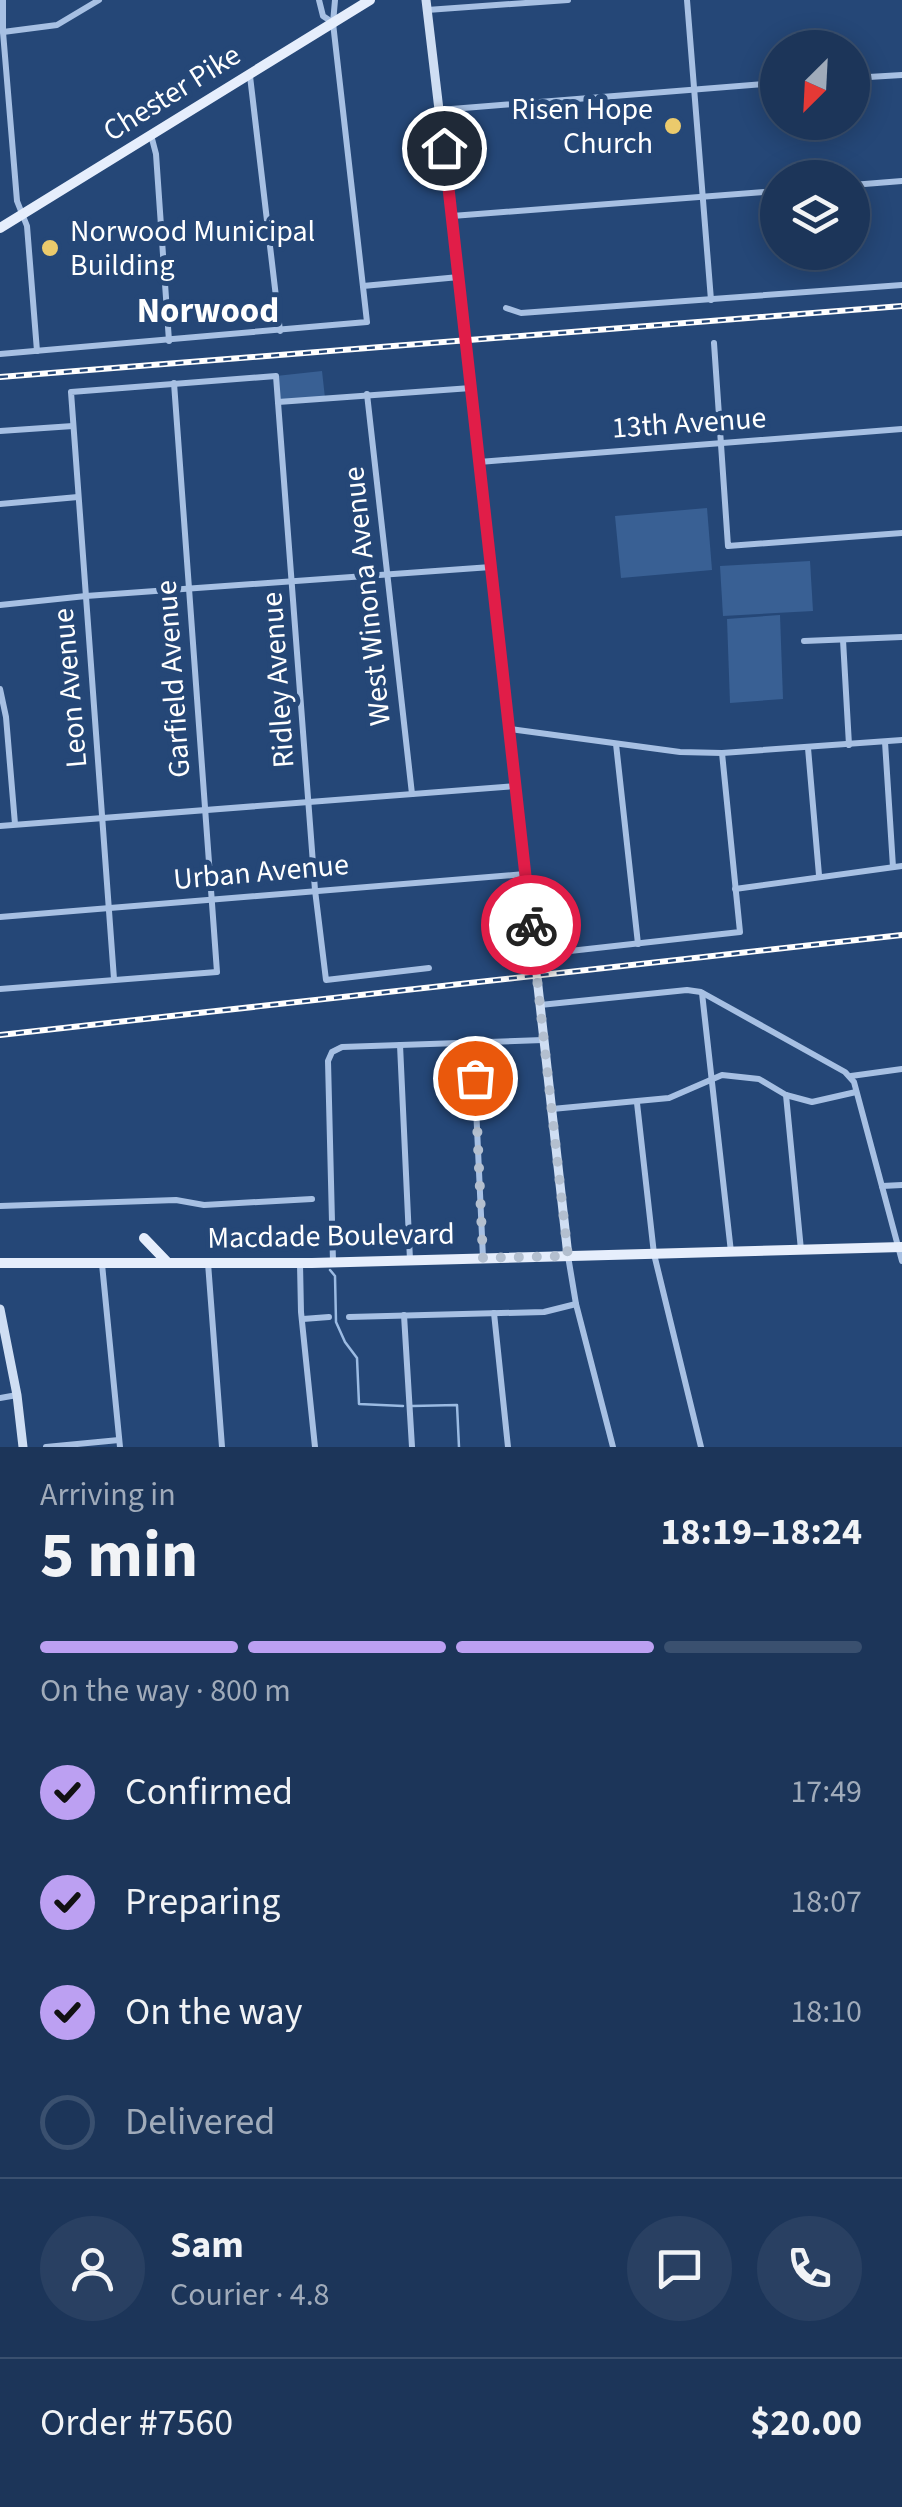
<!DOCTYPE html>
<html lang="en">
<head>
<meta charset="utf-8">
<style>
	body { margin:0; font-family:"Source Sans 3",sans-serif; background:#294062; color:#f1f3f6; height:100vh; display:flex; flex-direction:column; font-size:38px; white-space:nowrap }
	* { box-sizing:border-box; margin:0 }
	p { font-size:32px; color:#a0abba }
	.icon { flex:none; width:55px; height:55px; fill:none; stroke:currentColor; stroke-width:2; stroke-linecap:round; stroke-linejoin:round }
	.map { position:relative; height:1447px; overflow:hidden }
	.side { display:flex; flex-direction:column; background:#1c3559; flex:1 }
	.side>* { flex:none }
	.needle { width:65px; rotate:204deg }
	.fabs { position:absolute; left:760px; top:30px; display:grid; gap:20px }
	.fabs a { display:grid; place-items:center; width:110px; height:110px; border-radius:50%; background:#1c3559; box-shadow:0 5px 25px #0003,0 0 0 2px #3a506f; font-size:50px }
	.pin { position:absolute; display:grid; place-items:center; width:85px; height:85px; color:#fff; margin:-42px; border:5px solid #fff; border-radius:50%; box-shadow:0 2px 10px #0007 }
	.courier { position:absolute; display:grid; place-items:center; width:100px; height:100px; margin:-50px; border:8px solid #e11d48; border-radius:50%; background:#fff; color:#222; box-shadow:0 2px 12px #0007 }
	.overview em { font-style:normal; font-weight:700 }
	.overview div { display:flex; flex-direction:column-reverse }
	.overview { display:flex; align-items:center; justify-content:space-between; height:170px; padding:0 40px }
	h1 { font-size:65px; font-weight:700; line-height:75px }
	.bar { display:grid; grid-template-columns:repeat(4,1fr); gap:15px 10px; align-content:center; height:120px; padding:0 40px }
	.bar i { height:12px; border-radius:8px; background:#3a506f }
	.bar .active { background:#bca0f2 }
	.bar p { grid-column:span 4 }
	.line { display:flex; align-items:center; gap:25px; padding:0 40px; border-top:2px solid #3a506f }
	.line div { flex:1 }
	.round { display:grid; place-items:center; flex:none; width:105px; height:105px; border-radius:52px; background:#294062 }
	ol { padding:0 40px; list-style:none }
	li { display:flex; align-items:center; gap:30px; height:110px }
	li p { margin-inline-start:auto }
	li .icon { padding:10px; border-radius:50%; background:#bca0f2; color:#111; stroke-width:4 }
	li:last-child { color:#a0abba }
	li i { width:55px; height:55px; border:5px solid #3a506f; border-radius:50% }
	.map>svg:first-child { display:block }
	.green { fill:#396094 }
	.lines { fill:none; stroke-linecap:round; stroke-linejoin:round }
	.stream { stroke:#9bbbe3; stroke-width:2.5 }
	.street { stroke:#a7c0e3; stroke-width:6 }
	.secondary { stroke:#cfdef3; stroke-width:9 }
	.primary { stroke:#e6eefc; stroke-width:10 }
	.rail-casing { stroke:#fff; stroke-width:6 }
	.rail { stroke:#254777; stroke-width:2.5; stroke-dasharray:8; stroke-linecap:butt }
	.secondary-bridge { stroke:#cfdef3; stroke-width:9 }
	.done { stroke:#b3bfcf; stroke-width:10; stroke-dasharray:0 18 }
	.route { stroke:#e11d48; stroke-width:12 }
	.poi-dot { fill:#ebca6c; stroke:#254777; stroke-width:4 }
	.labels { text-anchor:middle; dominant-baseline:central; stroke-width:10; stroke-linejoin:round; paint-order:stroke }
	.street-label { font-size:30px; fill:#fff; stroke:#254777 }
	.poi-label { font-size:30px; fill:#fff; stroke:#254777; text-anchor:end }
	.quarter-label { font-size:35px; font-weight:bold; fill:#fff; stroke:#254777 }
</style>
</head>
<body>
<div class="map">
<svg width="902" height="1447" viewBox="0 0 902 1447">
	<rect width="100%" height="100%" fill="#254777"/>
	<g class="green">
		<polygon points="322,371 325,398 278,402 276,376"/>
		<polygon points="707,508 712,570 621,578 615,516"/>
		<polygon points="810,561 813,611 723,616 720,566"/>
		<polygon points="780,615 783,699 730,703 727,619"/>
	</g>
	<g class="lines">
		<g class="stream">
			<polyline points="330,1270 335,1276 336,1322 345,1342 357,1358 359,1404 403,1406"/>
			<polyline points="412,1406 457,1405 459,1447"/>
		</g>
		<g class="street">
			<polyline points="3,0 3,32 17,201 27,226 37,351"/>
			<polyline points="319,0 323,16 332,22"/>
			<polyline points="687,0 711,300"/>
			<polyline points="427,10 568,0"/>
			<polyline points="3,32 57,25 99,0"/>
			<polyline points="250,76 280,331"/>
			<polyline points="852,78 902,75"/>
			<polyline points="439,110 778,83"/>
			<polyline points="151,135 156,154 169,341"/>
			<polyline points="852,185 902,181"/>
			<polyline points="452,216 778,191"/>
			<polyline points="363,286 459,277"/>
			<polyline points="506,308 521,313 902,285"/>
			<polyline points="714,343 728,546 902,533"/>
			<polyline points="0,354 367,322 333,23 335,0"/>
			<polyline points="367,394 412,794"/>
			<polyline points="278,402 471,388"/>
			<polyline points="0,431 73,426"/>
			<polyline points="479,462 902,429"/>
			<polyline points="0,504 78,497"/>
			<polyline points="0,605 86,596 491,567"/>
			<polyline points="843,640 849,745"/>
			<polyline points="804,641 902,637"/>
			<polyline points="0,689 6,717 15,824"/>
			<polyline points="510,729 680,752 722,753 902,740"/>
			<polyline points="885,742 893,867"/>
			<polyline points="616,744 638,944"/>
			<polyline points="808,748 819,875"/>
			<polyline points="0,826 515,786"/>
			<polyline points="735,889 902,866"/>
			<polyline points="0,917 525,874"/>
			<polyline points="534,955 740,932 722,753"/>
			<polyline points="114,979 71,392 276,376 315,890 326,980 429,968"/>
			<polyline points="0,989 217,972 174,383"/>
			<polyline points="702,993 731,1252"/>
			<polyline points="540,1005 687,990 701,992 845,1072 854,1082 902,1261"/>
			<polyline points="473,1042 483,1258"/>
			<polyline points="400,1045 410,1260"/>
			<polyline points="851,1076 902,1069"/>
			<polyline points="786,1095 801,1250"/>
			<polyline points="637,1103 654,1254 701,1447"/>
			<polyline points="552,1109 669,1098 722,1075 759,1079 786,1095 812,1102 856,1092"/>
			<polyline points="882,1186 902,1185"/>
			<polyline points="0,1206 176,1200 204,1205 312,1199"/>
			<polyline points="568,1256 576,1304 613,1447"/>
			<polyline points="333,1262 328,1061 332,1052 342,1047 543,1040"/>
			<polyline points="208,1263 222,1447"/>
			<polyline points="102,1264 120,1447"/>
			<polyline points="300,1264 301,1312 315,1447"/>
			<polyline points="494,1313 508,1447"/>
			<polyline points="404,1315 412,1447"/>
			<polyline points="349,1317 544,1312 576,1304"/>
			<polyline points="303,1319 329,1317"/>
			<polyline points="0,1398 17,1395"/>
			<polyline points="46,1447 119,1440"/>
		</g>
		<g class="secondary">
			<polyline points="426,0 464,321"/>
			<polyline points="468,357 568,1256"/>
			<polyline points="0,1309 17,1395 23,1447"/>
		</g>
		<g class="primary">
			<polyline points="0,228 370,0"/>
			<polyline points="144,1238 168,1263"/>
			<polyline points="0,1263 312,1263 902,1247"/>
		</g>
		<g class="rail-casing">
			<g id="rail">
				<polyline points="0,377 902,306"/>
				<polyline points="0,1035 902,935"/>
			</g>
		</g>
		<use href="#rail" class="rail"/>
		<polyline class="secondary-bridge" points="464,321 468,357"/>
	</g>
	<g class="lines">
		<polyline class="done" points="475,1078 483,1258 568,1256 531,925"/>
		<polyline class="route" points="444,148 531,925"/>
	</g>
	<g class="poi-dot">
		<circle cx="673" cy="126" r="10"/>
		<circle cx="50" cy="248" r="10"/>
	</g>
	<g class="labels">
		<g class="street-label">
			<text transform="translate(172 93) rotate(-32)">Chester Pike</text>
			<text transform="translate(689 423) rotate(-4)">13th Avenue</text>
			<text transform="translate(367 596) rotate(-96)">West Winona Avenue</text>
			<text transform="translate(173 679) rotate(-94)">Garfield Avenue</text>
			<text transform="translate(278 680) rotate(-94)">Ridley Avenue</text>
			<text transform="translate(70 688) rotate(-95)">Leon Avenue</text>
			<text transform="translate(261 872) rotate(-5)">Urban Avenue</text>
			<text transform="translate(331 1236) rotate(-1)">Macdade Boulevard</text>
		</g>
		<g class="poi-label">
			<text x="653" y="109">Risen Hope<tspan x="653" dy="34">Church</tspan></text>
			<text x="70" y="231" text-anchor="start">Norwood Municipal<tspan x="70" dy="34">Building</tspan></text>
		</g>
		<g class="quarter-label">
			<text x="208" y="311">Norwood</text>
		</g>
	</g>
</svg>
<div class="fabs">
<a><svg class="needle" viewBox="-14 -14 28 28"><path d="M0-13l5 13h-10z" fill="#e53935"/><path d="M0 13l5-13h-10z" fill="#a0abba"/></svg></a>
<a><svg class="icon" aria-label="layers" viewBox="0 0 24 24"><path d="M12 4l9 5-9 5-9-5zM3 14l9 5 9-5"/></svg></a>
</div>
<div class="pin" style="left:475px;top:1078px;background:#ea580c"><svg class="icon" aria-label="bag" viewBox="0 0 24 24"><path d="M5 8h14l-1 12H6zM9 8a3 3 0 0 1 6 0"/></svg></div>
<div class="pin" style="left:444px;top:148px;background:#1f2937"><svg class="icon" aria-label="home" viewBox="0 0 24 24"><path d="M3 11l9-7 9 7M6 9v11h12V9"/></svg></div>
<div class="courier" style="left:531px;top:925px"><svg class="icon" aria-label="bike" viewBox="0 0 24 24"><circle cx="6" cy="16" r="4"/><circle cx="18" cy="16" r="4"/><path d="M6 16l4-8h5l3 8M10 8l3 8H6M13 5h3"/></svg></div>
</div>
<section class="side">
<div class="overview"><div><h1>5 min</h1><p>Arriving in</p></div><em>18:19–18:24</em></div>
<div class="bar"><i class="active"></i><i class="active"></i><i class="active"></i><i></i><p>On the way · 800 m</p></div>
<ol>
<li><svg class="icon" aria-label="check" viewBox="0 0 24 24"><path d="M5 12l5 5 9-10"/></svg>Confirmed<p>17:49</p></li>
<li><svg class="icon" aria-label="check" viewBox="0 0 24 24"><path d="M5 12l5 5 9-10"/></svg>Preparing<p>18:07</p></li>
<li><svg class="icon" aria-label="check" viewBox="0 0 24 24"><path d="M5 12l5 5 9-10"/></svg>On the way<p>18:10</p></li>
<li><i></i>Delivered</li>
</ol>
<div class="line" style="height:180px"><a class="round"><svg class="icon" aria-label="person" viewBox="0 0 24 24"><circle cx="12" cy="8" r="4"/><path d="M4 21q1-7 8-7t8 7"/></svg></a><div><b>Sam</b><p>Courier · 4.8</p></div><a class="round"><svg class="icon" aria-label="chat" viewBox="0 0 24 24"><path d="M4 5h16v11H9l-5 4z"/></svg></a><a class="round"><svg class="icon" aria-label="phone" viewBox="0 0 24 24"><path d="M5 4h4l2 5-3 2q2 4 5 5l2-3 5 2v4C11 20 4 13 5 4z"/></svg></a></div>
<div class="line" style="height:130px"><div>Order #7560</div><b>$20.00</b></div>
</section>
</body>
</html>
